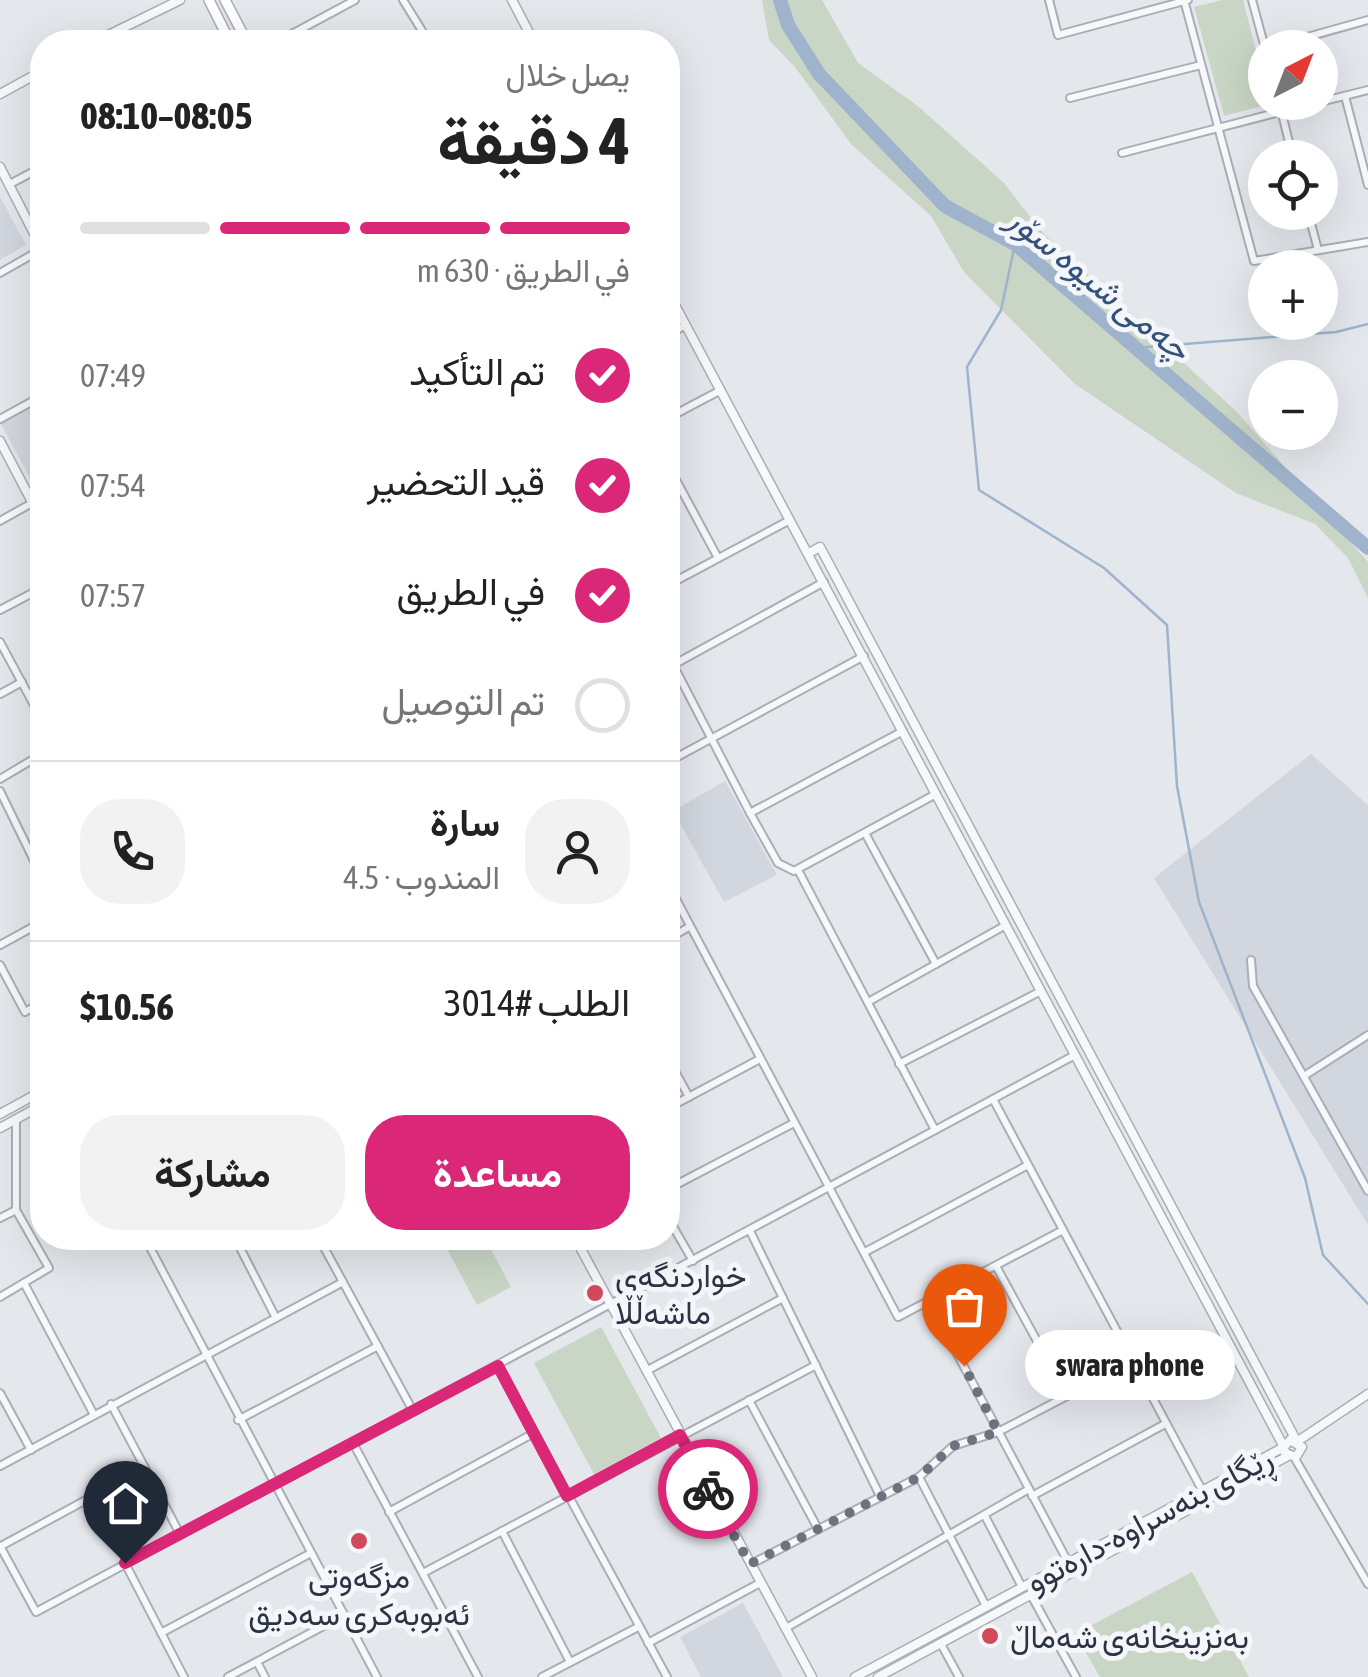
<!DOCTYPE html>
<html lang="ar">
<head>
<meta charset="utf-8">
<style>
	body { margin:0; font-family:"Asap Condensed",Vazirmatn,sans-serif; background:#f2f2f2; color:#222; direction:rtl; height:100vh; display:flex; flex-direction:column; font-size:38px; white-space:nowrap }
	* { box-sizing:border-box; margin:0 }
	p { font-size:32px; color:#767676 }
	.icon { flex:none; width:55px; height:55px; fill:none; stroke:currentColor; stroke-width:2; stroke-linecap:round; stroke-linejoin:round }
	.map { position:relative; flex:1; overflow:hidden; direction:ltr }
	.sheet { position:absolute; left:30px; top:30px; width:650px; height:1220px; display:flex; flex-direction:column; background:#fff; border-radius:40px; box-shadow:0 10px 40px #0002; direction:rtl }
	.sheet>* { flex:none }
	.needle { width:65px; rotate:42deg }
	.tools { position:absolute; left:1248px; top:30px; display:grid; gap:20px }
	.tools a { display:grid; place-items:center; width:90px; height:90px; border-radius:50%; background:#fff; box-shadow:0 10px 40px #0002; font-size:50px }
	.pin { position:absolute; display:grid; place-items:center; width:85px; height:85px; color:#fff; margin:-102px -42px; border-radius:50% 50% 50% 0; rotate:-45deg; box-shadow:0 0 10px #0007 }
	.pin .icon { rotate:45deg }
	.courier { position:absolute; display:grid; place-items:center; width:100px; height:100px; margin:-50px; border:8px solid #db2777; border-radius:50%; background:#fff; color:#222; box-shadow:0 2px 12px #0007 }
	.bubble { position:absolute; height:70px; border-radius:35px; background:#fff; box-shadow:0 10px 40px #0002; font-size:32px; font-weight:700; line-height:70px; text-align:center; direction:rtl }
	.overview em { font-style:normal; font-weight:700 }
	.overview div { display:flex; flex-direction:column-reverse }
	.overview { display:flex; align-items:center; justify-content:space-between; height:170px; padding:0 50px }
	h1 { font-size:65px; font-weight:700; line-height:75px }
	.bar { display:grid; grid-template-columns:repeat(4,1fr); gap:15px 10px; align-content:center; height:120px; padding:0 50px }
	.bar i { height:12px; border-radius:8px; background:#e0e0e0 }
	.bar .current { background:#db2777 }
	.bar p { grid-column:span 4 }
	.line { display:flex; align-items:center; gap:25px; padding:0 50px; border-top:2px solid #e0e0e0 }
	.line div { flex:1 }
	.round { display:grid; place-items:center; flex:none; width:105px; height:105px; border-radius:40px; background:#f2f2f2 }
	ol { padding:0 50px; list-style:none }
	li { display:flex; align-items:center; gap:30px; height:110px }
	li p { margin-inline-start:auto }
	li .icon { padding:10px; border-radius:50%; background:#db2777; color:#fff; stroke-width:4 }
	li:last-child { color:#767676 }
	li i { width:55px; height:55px; border:5px solid #e0e0e0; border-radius:50% }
	.primary-button { display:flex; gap:20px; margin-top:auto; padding:20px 50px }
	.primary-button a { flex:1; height:115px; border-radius:40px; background:#db2777; color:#fff; font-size:40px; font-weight:700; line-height:115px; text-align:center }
	.primary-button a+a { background:#f2f2f2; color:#222 }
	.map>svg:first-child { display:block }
	.built { fill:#d2d6de }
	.green { fill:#c9d6c5 }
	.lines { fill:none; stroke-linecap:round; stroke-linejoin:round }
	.stream { stroke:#9fb4cc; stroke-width:2.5 }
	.river { stroke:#9fb4cc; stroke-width:14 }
	.minor-casing { stroke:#a9aeb7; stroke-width:10 }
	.tertiary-casing { stroke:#a9aeb7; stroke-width:11 }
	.secondary-casing { stroke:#a9aeb7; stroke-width:12 }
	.minor { stroke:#f7f8fa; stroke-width:6 }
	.tertiary { stroke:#f7f8fa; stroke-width:8 }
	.secondary { stroke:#fff; stroke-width:9 }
	.done { stroke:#6c737f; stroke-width:10; stroke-dasharray:0 18 }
	.route { stroke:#db2777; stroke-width:12 }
	.poi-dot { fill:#d1495b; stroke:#f4f6f9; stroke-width:4 }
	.labels { text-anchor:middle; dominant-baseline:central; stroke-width:10; stroke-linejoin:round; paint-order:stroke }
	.poi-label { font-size:32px; fill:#2b3445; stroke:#f4f6f9; text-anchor:start }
	.street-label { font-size:32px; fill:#2b3445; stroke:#f4f6f9 }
	.water-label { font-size:35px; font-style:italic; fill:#34527a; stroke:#f4f6f9 }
</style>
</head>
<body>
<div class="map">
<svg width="1368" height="1677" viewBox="0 0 1368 1677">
	<rect width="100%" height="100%" fill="#e4e7ec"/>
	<g class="built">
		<polygon points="0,197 26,245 0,260"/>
		<polygon points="42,400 42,501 0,422"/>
		<polygon points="1311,754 1368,805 1368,1225 1154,878"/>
		<polygon points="725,781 777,875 724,902 673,811"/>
		<polygon points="743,1603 783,1677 701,1677 680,1637"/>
	</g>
	<g class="green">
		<polygon points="762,0 822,0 858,63 919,107 1004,183 1040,230 1237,412 1368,562 1368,598 1348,558 1315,524 1236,493 1075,384 964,272 931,216 851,144 795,67 769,40"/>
		<polygon points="1222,0 1243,0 1265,85 1265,102 1270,104 1224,116 1194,7"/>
		<polygon points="470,1238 485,1238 511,1287 477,1305 447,1249"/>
		<polygon points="601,1327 661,1438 594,1474 534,1363"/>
		<polygon points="1192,1572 1249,1677 1100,1677 1075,1634"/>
	</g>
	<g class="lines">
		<g class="stream">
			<polyline points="1015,244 1001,310 967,367 979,490 1104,568 1167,625 1177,786 1199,902 1305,1178 1323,1255 1368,1304"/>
			<polyline points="1135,348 1336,332 1368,324"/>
		</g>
		<polyline class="river" points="780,0 788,25 819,74 945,206 1015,244 1368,548"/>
		<g class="minor-casing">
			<g id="minor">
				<polyline points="403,0 429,42"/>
				<polyline points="1049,0 1058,35 1188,0"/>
				<polyline points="1184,0 1254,261 1368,242"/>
				<polyline points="1252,0 1265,48"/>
				<polyline points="277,42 355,0"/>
				<polyline points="1268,48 1368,20"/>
				<polyline points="1345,96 1368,185"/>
				<polyline points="1070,98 1201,65"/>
				<polyline points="1279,102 1293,158"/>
				<polyline points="1320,102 1368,90"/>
				<polyline points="1122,153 1318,102"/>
				<polyline points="10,184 42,167"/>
				<polyline points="1308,212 1318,250"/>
				<polyline points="0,273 42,249"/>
				<polyline points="668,335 686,325"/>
				<polyline points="668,418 721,390"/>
				<polyline points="0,419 42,396"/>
				<polyline points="668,465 718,558"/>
				<polyline points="0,521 32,503"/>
				<polyline points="668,585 790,520"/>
				<polyline points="0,610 42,588"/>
				<polyline points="0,642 42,720"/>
				<polyline points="668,655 750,813 903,731"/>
				<polyline points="673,665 824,582"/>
				<polyline points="0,694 22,682"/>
				<polyline points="668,762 864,656"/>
				<polyline points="0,779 42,754"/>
				<polyline points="0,791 42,877"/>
				<polyline points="750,813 778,863 794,871 936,794"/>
				<polyline points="865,833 936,964"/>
				<polyline points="798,870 935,1130"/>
				<polyline points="668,884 898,1317 1063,1230"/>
				<polyline points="668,939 689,927"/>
				<polyline points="0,945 42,922"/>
				<polyline points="1251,960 1253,986 1368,1191"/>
				<polyline points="0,965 25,1012 42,1002"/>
				<polyline points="868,1002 1006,925"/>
				<polyline points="668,1058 689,1097"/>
				<polyline points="899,1064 1041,991"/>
				<polyline points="1304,1076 1368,1035"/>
				<polyline points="993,1099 1202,1490"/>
				<polyline points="668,1108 758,1060"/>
				<polyline points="668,1189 792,1124"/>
				<polyline points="0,1218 16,1210"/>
				<polyline points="668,1218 693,1261"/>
				<polyline points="750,1231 880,1496"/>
				<polyline points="145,1238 377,1677"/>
				<polyline points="235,1238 276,1318"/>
				<polyline points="319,1238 413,1411"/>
				<polyline points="865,1252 1028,1165"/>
				<polyline points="996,1266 1067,1396"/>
				<polyline points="24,1283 93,1413"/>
				<polyline points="0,1297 49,1268 16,1210 16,1120"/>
				<polyline points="929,1301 1068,1562"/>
				<polyline points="498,1366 667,1677"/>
				<polyline points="646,1371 783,1298"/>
				<polyline points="0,1393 31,1450"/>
				<polyline points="749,1400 818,1529"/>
				<polyline points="111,1404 180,1534"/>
				<polyline points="238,1420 378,1346"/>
				<polyline points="353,1443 478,1677"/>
				<polyline points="1294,1457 1368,1584"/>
				<polyline points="0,1466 343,1282"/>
				<polyline points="919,1477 986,1606"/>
				<polyline points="1032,1496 1165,1424"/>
				<polyline points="389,1512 534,1433"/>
				<polyline points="985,1516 1022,1587"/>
				<polyline points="502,1531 570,1662"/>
				<polyline points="0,1546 36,1612 1075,1055"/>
				<polyline points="1,1546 145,1468"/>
				<polyline points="125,1563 184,1677"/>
				<polyline points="751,1564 919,1477 953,1446 998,1432 1132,1362"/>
				<polyline points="423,1573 816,1365"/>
				<polyline points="1031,1595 1076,1677"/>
				<polyline points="786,1628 1029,1489"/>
				<polyline points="161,1633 311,1553"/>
				<polyline points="648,1643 760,1583"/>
				<polyline points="941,1644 959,1677"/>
				<polyline points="257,1662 265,1677"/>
				<polyline points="228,1677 344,1615"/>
				<polyline points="542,1677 638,1627"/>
			</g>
		</g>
		<g class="tertiary-casing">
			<g id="tertiary">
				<polyline points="512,0 534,42"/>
				<polyline points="94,42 180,0"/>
				<polyline points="0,94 42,71"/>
				<polyline points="0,167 42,249"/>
				<polyline points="668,292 1284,1447 1285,1453 1296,1457 1302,1447 1290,1440 1284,1447 855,1677"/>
				<polyline points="0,441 42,521"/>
				<polyline points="809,553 820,547 1296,1440"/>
				<polyline points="0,1114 42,1091"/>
				<polyline points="0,1128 42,1105"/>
				<polyline points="575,1238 812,1677"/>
				<polyline points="1298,1441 1368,1394"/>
				<polyline points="878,1677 1288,1456"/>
			</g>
		</g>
		<g class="secondary-casing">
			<g id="secondary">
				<polyline points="209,0 230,42"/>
				<polyline points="225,0 247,42"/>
			</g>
		</g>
		<use href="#minor" class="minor"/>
		<use href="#tertiary" class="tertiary"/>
		<use href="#secondary" class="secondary"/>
	</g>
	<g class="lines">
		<polyline class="done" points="708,1489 750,1564 919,1477 953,1446 998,1432 964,1366"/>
		<polyline class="route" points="125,1563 498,1366 567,1496 680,1435 708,1489"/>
	</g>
	<g class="poi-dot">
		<circle cx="595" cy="1293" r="10"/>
		<circle cx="359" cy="1541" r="10"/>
		<circle cx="990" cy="1636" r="10"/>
	</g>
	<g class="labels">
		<g class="poi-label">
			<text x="615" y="1275">خواردنگەی<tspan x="615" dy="37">ماشەڵڵا</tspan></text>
			<text x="359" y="1576" text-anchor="middle">مزگەوتی<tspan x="359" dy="37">ئەبوبەکری سەدیق</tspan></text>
			<text x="1010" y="1636">بەنزینخانەی شەماڵ</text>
		</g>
		<g class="street-label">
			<text transform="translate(1149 1519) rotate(-28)">ڕێگای بنەسراوە-دارەتوو</text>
		</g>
		<g class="water-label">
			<text transform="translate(1100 283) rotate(39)">چەمی شیوە سۆر</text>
		</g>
	</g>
</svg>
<div class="tools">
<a><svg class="needle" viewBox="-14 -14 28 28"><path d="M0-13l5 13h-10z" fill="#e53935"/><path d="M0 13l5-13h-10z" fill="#767676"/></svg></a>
<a><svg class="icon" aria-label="locate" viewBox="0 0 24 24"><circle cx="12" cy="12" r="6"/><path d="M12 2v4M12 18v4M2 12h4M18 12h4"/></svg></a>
<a>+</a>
<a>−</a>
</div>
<div class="pin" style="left:964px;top:1366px;background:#ea580c"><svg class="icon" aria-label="bag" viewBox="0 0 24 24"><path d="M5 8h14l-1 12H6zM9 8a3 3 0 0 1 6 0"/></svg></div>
<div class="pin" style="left:125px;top:1563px;background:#1f2937"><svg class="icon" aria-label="home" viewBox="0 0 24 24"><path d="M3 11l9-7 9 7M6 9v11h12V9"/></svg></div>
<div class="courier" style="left:708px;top:1489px"><svg class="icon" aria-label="bike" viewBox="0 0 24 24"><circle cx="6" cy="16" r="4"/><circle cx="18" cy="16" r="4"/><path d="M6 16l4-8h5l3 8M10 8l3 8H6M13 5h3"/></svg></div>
<div class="bubble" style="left:1025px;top:1330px;width:210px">swara phone</div>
<section class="sheet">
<div class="overview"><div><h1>4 دقيقة</h1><p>يصل خلال</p></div><em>08:05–08:10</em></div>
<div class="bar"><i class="current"></i><i class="current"></i><i class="current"></i><i></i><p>في الطريق · 630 m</p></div>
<ol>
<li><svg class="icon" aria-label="check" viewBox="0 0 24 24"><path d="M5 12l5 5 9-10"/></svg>تم التأكيد<p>07:49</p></li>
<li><svg class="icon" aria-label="check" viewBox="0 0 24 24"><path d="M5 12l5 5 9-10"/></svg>قيد التحضير<p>07:54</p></li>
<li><svg class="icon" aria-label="check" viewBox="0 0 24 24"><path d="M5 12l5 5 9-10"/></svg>في الطريق<p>07:57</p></li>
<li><i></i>تم التوصيل</li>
</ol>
<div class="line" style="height:180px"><a class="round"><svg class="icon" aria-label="person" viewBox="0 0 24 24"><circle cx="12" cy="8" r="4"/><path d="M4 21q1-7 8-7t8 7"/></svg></a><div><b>سارة</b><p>المندوب · 4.5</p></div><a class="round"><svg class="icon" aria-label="phone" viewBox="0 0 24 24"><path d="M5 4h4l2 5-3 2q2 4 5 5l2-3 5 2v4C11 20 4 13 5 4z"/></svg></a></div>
<div class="line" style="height:130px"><div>الطلب #3014</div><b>$10.56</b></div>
<div class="primary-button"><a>مساعدة</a><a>مشاركة</a></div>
</section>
</div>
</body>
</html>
